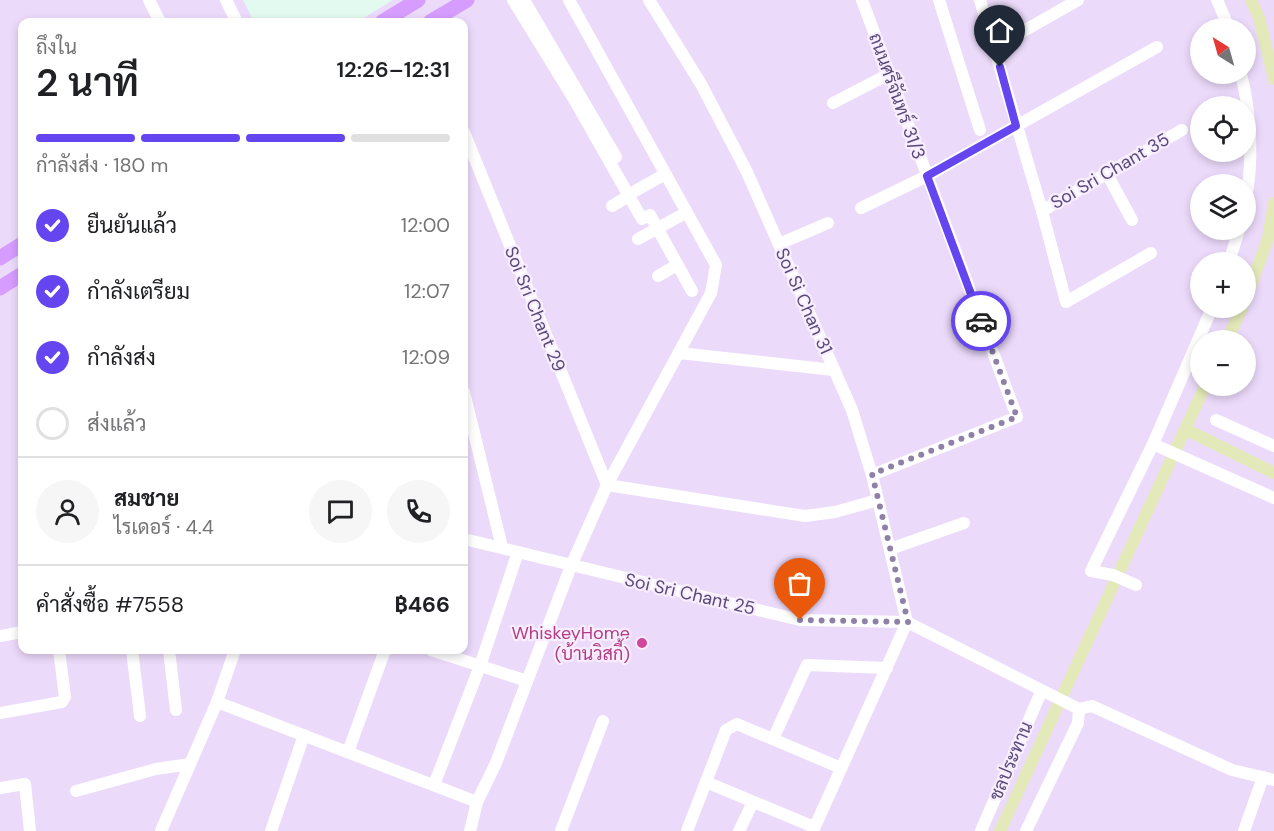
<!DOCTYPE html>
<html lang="th">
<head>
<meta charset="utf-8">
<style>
	body { margin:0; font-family:"DM Sans",Sarabun,sans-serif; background:#f6f6f6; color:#202124; height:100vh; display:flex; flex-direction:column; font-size:22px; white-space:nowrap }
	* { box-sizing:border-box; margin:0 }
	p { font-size:20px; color:#757577 }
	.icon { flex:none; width:33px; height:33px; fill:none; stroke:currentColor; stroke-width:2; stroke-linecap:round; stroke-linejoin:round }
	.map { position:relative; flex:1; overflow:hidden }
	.drawer { position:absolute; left:18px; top:18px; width:450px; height:636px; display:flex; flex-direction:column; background:#fff; border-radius:12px; box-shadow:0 3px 9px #0003 }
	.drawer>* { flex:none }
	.needle { width:39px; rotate:323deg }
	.tools { position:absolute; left:1190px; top:18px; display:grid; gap:12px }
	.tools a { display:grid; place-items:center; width:66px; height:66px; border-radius:50%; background:#fff; box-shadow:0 3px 9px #0003; font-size:30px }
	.pin { position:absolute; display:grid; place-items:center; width:51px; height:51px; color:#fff; margin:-62px -26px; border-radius:50% 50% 50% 0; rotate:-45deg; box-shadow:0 0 6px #0007 }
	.pin .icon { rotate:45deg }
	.courier { position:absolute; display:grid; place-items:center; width:60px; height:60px; margin:-30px; border:4px solid #6545ef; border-radius:50%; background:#fff; color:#222; box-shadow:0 2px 8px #0007 }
	.summary em { font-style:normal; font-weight:600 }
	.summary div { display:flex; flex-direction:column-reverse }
	.summary { display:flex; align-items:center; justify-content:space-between; height:102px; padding:0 18px }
	h1 { font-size:39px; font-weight:600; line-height:45px }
	.bar { display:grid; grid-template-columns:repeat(4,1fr); gap:9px 6px; align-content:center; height:72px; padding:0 18px }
	.bar i { height:8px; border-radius:4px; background:#e0e0e0 }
	.bar .selected { background:#6545ef }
	.bar p { grid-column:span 4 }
	.line { display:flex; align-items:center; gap:15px; padding:0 18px; border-top:2px solid #e0e0e0 }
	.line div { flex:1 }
	.round { display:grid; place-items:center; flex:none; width:63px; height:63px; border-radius:32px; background:#f6f6f6 }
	ol { padding:0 18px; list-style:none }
	li { display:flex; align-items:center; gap:18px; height:66px }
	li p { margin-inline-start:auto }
	li .icon { padding:6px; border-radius:50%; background:#6545ef; color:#fff; stroke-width:4 }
	li:last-child { color:#757577 }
	li i { width:33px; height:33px; border:3px solid #e0e0e0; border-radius:50% }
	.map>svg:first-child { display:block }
	.residential { fill:#ecdafb; fill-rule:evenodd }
	.education { fill:#e3faf1 }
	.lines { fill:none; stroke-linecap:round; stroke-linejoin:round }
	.canal { stroke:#e4e9b9; stroke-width:12 }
	.minor { stroke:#fff; stroke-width:12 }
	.major { stroke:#d79cff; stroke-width:15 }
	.done { stroke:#8f80a8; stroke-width:6; stroke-dasharray:0 10.8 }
	.route { stroke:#6545ef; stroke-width:8 }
	.hotel-dot { fill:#d1479c; stroke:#f8eeff; stroke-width:2 }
	.labels { text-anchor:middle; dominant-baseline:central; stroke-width:4.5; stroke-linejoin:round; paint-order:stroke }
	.street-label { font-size:18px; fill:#594979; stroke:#f8eeff }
	.hotel-label { font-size:18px; fill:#b23c85; stroke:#f8eeff; text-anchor:end }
</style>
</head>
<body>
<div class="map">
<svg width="1274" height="831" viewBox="0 0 1274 831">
	<rect width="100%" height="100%" fill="#f4e7fe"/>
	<path class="residential" d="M0,0h1274v831h-1274zM22,22h442v628h-442zM1200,28h45v46h-45zM1200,106h45v46h-45zM1200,184h45v46h-45zM1200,262h45v46h-45zM1200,340h45v46h-45z"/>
	<polygon class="education" points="243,0 393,0 357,22 254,22"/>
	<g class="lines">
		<g class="canal">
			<polyline points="1251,0 1259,18 1274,79"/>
			<polyline points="1245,302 1268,238 1274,203"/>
			<polyline points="1227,340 1242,308"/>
			<polyline points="1185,429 1274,473"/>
			<polyline points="1000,831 1205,386"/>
		</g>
		<g class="minor">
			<polyline points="149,0 160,22"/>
			<polyline points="226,0 237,22"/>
			<polyline points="513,0 574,99 642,219 650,215 692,291"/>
			<polyline points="524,0 616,157"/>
			<polyline points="649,0 701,84 747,172 852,410 872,475 907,622 813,831"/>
			<polyline points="862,0 1017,417 872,475"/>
			<polyline points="939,0 980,130"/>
			<polyline points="980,0 1042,211 1182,130"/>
			<polyline points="1217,0 1229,28"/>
			<polyline points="994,48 1078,0"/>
			<path d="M1241,74c10,40 13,88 4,129"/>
			<polyline points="833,103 889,74"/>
			<polyline points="464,132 607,485 805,516 835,512 878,500"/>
			<polyline points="1106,172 1132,220"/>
			<polyline points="635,191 660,177"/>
			<polyline points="612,206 629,196"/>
			<polyline points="861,208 927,176 1157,47"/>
			<polyline points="1042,211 1066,302 1151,253"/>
			<polyline points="638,239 680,216"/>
			<polyline points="779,244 828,223"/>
			<polyline points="1229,262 1239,230"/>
			<polyline points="658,276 677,265"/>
			<polyline points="1212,308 1153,444 1274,498"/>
			<polyline points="679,353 834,370"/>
			<polyline points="464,392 502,547"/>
			<polyline points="1216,420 1274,446"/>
			<polyline points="464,539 800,620 907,622 1079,709"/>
			<polyline points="890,549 964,523"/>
			<polyline points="1136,585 1113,575 1091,571 1153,444"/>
			<polyline points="0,636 22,632"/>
			<polyline points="132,650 140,716"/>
			<polyline points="169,650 176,710"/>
			<polyline points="431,650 527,681"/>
			<polyline points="217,702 477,802"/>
			<polyline points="1079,709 1092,706 1232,770 1274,780"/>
			<polyline points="0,713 62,702 65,697 59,650"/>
			<polyline points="773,739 807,665 887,668"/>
			<polyline points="348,752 385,650"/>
			<polyline points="706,782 814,827"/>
			<polyline points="434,785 480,666 518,552"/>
			<polyline points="0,788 25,784 30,831"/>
			<polyline points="76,791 156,769 190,764"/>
			<polyline points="161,831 217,702 235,650"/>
			<polyline points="271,831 304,735"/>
			<polyline points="470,831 477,802 496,763 571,566 607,485 711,293 716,265 569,0"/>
			<polyline points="561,831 603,721"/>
			<polyline points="687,831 726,730 737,724 841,768"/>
			<polyline points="739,831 753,802"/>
			<polyline points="981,831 1041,692"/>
			<polyline points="1026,831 1078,723 1079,709"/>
			<polyline points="1244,831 1263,777"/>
		</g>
		<g class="major">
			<polyline points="382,22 418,0"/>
			<polyline points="430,22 467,0"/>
			<polyline points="0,258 22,244"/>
			<polyline points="0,288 22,274"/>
		</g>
	</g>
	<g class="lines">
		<polyline class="done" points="800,620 908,622 872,474 1017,417 981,321"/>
		<polyline class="route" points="981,321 927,176 1016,126 1000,67"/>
	</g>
	<circle class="hotel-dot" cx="642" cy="643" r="6"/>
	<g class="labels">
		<g class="street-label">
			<text transform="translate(897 96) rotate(70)">ถนนศรีจันทร์ 31/3</text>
			<text transform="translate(1110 171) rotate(-30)">Soi Sri Chant 35</text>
			<text transform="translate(804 301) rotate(66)">Soi Si Chan 31</text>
			<text transform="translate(535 309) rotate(68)">Soi Sri Chant 29</text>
			<text transform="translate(690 594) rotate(13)">Soi Sri Chant 25</text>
			<text transform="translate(1011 761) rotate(-67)">ชลประทาน</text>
		</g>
		<g class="hotel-label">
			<text x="630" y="633">WhiskeyHome<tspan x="630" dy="21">(บ้านวิสกี้)</tspan></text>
		</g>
	</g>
</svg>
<div class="tools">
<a><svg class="needle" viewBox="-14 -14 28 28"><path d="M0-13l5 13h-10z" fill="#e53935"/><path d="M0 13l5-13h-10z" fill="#757577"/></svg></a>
<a><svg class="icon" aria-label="locate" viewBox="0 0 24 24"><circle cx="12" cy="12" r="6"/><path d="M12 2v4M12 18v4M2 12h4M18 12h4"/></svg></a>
<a><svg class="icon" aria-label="layers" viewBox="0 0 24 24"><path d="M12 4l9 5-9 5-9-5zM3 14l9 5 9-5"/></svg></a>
<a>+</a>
<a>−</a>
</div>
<div class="pin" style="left:800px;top:620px;background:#ea580c"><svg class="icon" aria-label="bag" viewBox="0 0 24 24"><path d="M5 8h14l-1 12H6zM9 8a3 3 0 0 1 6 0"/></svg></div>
<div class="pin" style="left:1000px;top:67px;background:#1f2937"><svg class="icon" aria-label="home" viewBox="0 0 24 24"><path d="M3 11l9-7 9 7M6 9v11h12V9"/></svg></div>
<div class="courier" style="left:981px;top:321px"><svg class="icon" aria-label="car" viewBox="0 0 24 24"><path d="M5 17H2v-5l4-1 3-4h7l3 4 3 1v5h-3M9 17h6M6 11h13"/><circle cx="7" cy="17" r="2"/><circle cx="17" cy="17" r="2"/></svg></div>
<section class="drawer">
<div class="summary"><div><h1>2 นาที</h1><p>ถึงใน</p></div><em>12:26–12:31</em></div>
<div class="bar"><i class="selected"></i><i class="selected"></i><i class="selected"></i><i></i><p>กำลังส่ง · 180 m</p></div>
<ol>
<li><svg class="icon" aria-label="check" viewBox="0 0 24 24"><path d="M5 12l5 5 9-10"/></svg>ยืนยันแล้ว<p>12:00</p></li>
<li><svg class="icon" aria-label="check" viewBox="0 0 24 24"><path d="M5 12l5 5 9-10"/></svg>กำลังเตรียม<p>12:07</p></li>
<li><svg class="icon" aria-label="check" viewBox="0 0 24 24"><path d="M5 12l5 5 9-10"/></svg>กำลังส่ง<p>12:09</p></li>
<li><i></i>ส่งแล้ว</li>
</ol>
<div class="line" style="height:108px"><a class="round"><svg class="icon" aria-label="person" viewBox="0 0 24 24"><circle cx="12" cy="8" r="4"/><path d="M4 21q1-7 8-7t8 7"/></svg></a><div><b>สมชาย</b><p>ไรเดอร์ · 4.4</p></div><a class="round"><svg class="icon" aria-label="chat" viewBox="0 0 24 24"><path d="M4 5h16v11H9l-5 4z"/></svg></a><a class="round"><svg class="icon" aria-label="phone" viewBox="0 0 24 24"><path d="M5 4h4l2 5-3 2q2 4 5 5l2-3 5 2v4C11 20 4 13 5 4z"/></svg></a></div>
<div class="line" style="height:78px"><div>คำสั่งซื้อ #7558</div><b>฿466</b></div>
</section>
</div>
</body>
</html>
